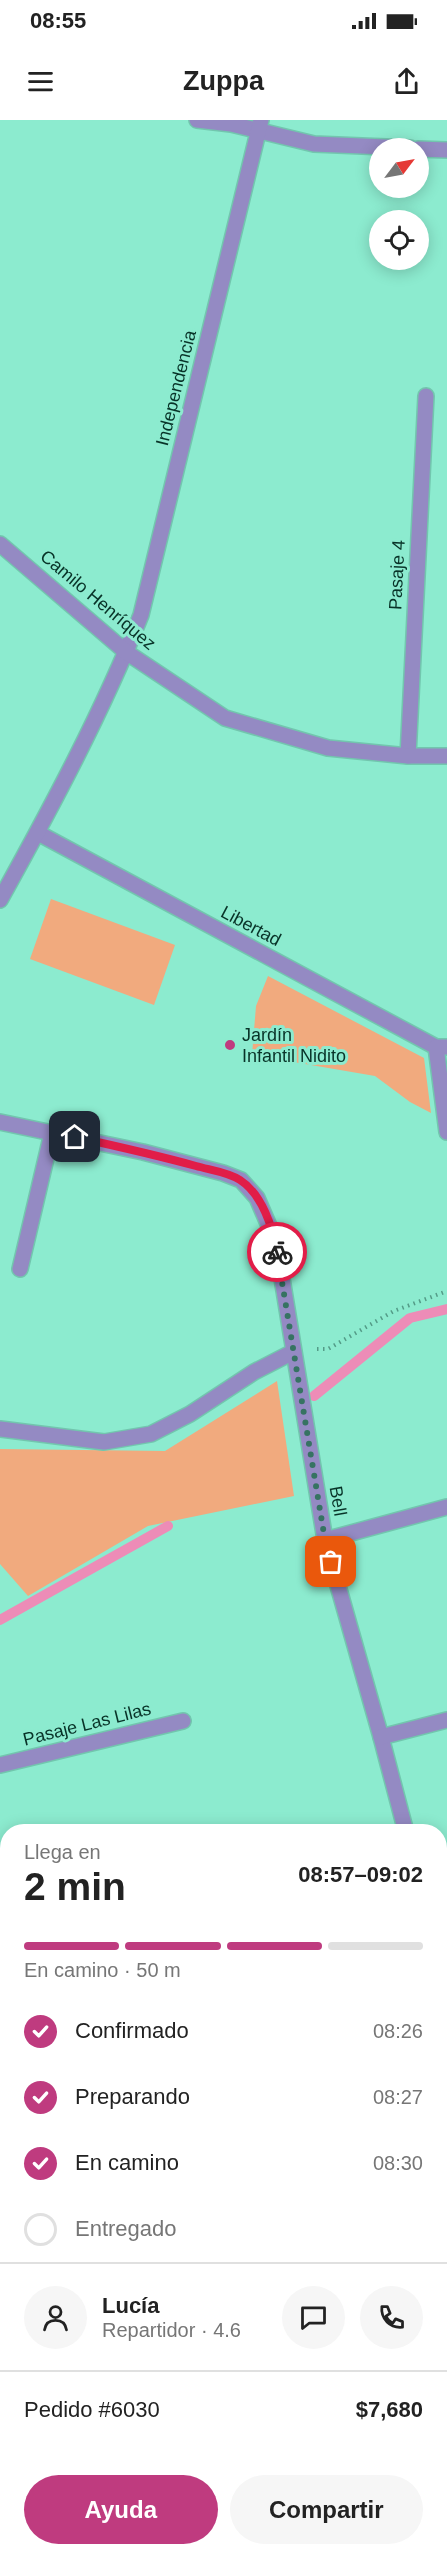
<!DOCTYPE html>
<html lang="es">
<head>
<meta charset="utf-8">
<style>
	body { margin:0; font-family:Helvetica,sans-serif; background:#f6f6f6; color:#222; height:100vh; display:flex; flex-direction:column; font-size:22px; white-space:nowrap }
	* { box-sizing:border-box; margin:0 }
	p { font-size:20px; color:#767676 }
	.icon { flex:none; width:33px; height:33px; fill:none; stroke:currentColor; stroke-width:2; stroke-linecap:round; stroke-linejoin:round }
	.map { position:relative; flex:1; overflow:hidden }
	.side { position:absolute; left:0px; top:1704px; width:447px; height:732px; display:flex; flex-direction:column; background:#fff; border-radius:24px 24px 0 0; box-shadow:0 3px 15px #0003 }
	.side>* { flex:none }
	.needle { width:39px; rotate:58deg }
	.fabs { position:absolute; left:369px; top:18px; display:grid; gap:12px }
	.fabs a { display:grid; place-items:center; width:60px; height:60px; border-radius:50%; background:#fff; box-shadow:0 3px 15px #0003; font-size:30px }
	.pin { position:absolute; display:grid; place-items:center; width:51px; height:51px; color:#fff; margin:-26px; border-radius:12px; box-shadow:0 3px 9px #0006 }
	.courier { position:absolute; display:grid; place-items:center; width:60px; height:60px; margin:-30px; border:4px solid #e11d48; border-radius:50%; background:#fff; color:#222; box-shadow:0 2px 8px #0007 }
	.headline em { font-style:normal; font-weight:700 }
	.headline div { display:flex; flex-direction:column-reverse }
	.headline { display:flex; align-items:center; justify-content:space-between; height:102px; padding:0 24px }
	h1 { font-size:39px; font-weight:700; line-height:45px }
	.bar { display:grid; grid-template-columns:repeat(4,1fr); gap:9px 6px; align-content:center; height:72px; padding:0 24px }
	.bar i { height:8px; border-radius:4px; background:#e0e0e0 }
	.bar .on { background:#bf3b7f }
	.bar p { grid-column:span 4 }
	.line { display:flex; align-items:center; gap:15px; padding:0 24px; border-top:2px solid #e0e0e0 }
	.line div { flex:1 }
	.round { display:grid; place-items:center; flex:none; width:63px; height:63px; border-radius:32px; background:#f6f6f6 }
	ol { padding:0 24px; list-style:none }
	li { display:flex; align-items:center; gap:18px; height:66px }
	li p { margin-inline-start:auto }
	li .icon { padding:6px; border-radius:50%; background:#bf3b7f; color:#fff; stroke-width:4 }
	li:last-child { color:#767676 }
	li i { width:33px; height:33px; border:3px solid #e0e0e0; border-radius:50% }
	.primary-button { display:flex; gap:12px; margin-top:auto; padding:12px 24px }
	.primary-button a { flex:1; height:69px; border-radius:36px; background:#bf3b7f; color:#fff; font-size:24px; font-weight:700; line-height:69px; text-align:center }
	.primary-button a+a { background:#f6f6f6; color:#222 }
	.status { display:flex; justify-content:space-between; align-items:center; height:42px; padding:0 30px; background:#fff; direction:ltr }
	.status svg { height:16px; fill:currentColor }
	header { display:flex; justify-content:space-between; align-items:center; height:78px; padding:0 24px; background:#fff; font-size:27px; font-weight:700 }
	.map>svg:first-child { display:block }
	.green { fill:#f1aa7e }
	.lines { fill:none; stroke-linecap:round; stroke-linejoin:round }
	.stream { stroke:#ed8cb7; stroke-width:10 }
	.minor-casing { stroke:#72c6ae; stroke-width:18 }
	.tertiary-casing { stroke:#72c6ae; stroke-width:18 }
	.path { stroke:#549c88; stroke-width:4; stroke-dasharray:1.5 4.5; stroke-linecap:butt }
	.minor { stroke:#948ac3; stroke-width:15 }
	.tertiary { stroke:#948ac3; stroke-width:15 }
	.done { stroke:#367362; stroke-width:6; stroke-dasharray:0 10.8 }
	.route { stroke:#e11d48; stroke-width:8 }
	.poi-dot { fill:#bf3b7f; stroke:#8cebcf; stroke-width:2 }
	.labels { text-anchor:middle; dominant-baseline:central; stroke-width:6; stroke-linejoin:round; paint-order:stroke }
	.street-label { font-size:18px; fill:#083328; stroke:#8cebcf }
	.poi-label { font-size:18px; fill:#083328; stroke:#8cebcf; text-anchor:start }
</style>
</head>
<body>
<div class="status"><b>08:55</b><svg viewBox="0 0 49 12"><path d="M0 12V9h3v3zM5 12V6h3v6zM10 12V3h3v9zM15 12V0h3v12zM26 1h20v11H26zM47 4h2v5h-2z"/></svg></div>
<header><svg class="icon" aria-label="menu" viewBox="0 0 24 24"><path d="M4 6h16M4 12h16M4 18h16"/></svg>Zuppa<svg class="icon" aria-label="share" viewBox="0 0 24 24"><path d="M12 15V3M7 8l5-5 5 5M5 13v7h14v-7"/></svg></header>
<div class="map">
<svg width="447" height="2436" viewBox="0 0 447 2436">
	<rect width="100%" height="100%" fill="#8cebcf"/>
	<g class="green">
		<polygon points="51,779 175,825 154,885 30,839"/>
		<polygon points="268,856 424,938 431,993 410,982 375,956 252,935 256,886"/>
		<polygon points="277,1261 294,1376 148,1406 28,1476 0,1444 0,1329 165,1331"/>
	</g>
	<g class="lines">
		<g class="stream">
			<polyline points="314,1276 410,1198 447,1189"/>
			<polyline points="0,1500 168,1406"/>
		</g>
		<g class="minor-casing">
			<g id="minor">
				<polyline points="197,0 231,4 314,24 410,28"/>
				<polyline points="418,29 447,30"/>
				<polyline points="408,636 426,276"/>
				<polyline points="38,713 436,927 447,927"/>
				<path d="M0,780c51,-92 102,-187 141,-285l120,-495"/>
				<polyline points="436,927 447,1012"/>
				<polyline points="0,1002 143,1032 223,1053 241,1060 257,1078 276,1122 325,1420 381,1617 406,1712"/>
				<polyline points="20,1149 52,1013"/>
				<polyline points="0,1309 104,1322 151,1314 190,1294 254,1252 293,1232"/>
				<polyline points="325,1420 447,1387"/>
				<polyline points="381,1617 447,1600"/>
				<polyline points="0,1645 183,1601"/>
				<polyline points="440,1846 447,1879"/>
				<polyline points="0,1981 8,2006"/>
				<polyline points="440,2103 447,2101"/>
				<polyline points="440,2329 447,2327"/>
				<polyline points="0,2413 8,2411"/>
				<polyline points="96,2428 96,2436"/>
				<polyline points="338,2428 340,2436"/>
			</g>
		</g>
		<g class="tertiary-casing">
			<g id="tertiary">
				<polyline points="0,424 126,532 225,598 328,628 408,636 447,636"/>
				<polyline points="440,1833 447,1831"/>
				<polyline points="0,1947 8,1945"/>
			</g>
		</g>
		<polyline class="path" points="317,1229 328,1229 394,1191 447,1171"/>
		<use href="#minor" class="minor"/>
		<use href="#tertiary" class="tertiary"/>
	</g>
	<g class="lines">
		<polyline class="done" points="277,1132 325,1420 331,1442"/>
		<path class="route" d="M75,1017c41,9 81,18 121,29 14,4 32,6 44,14 22,14 33,48 37,72"/>
	</g>
	<circle class="poi-dot" cx="230" cy="925" r="6"/>
	<g class="labels">
		<g class="street-label">
			<text transform="translate(176 268) rotate(-76)">Independencia</text>
			<text transform="translate(397 455) rotate(-87)">Pasaje 4</text>
			<text transform="translate(98 480) rotate(40)">Camilo Henríquez</text>
			<text transform="translate(251 806) rotate(28)">Libertad</text>
			<text transform="translate(338 1381) rotate(80)">Bell</text>
			<text transform="translate(87 1604) rotate(-14)">Pasaje Las Lilas</text>
		</g>
		<g class="poi-label">
			<text x="242" y="915">Jardín<tspan x="242" dy="21">Infantil Nidito</tspan></text>
		</g>
	</g>
</svg>
<div class="fabs">
<a><svg class="needle" viewBox="-14 -14 28 28"><path d="M0-13l5 13h-10z" fill="#e53935"/><path d="M0 13l5-13h-10z" fill="#767676"/></svg></a>
<a><svg class="icon" aria-label="locate" viewBox="0 0 24 24"><circle cx="12" cy="12" r="6"/><path d="M12 2v4M12 18v4M2 12h4M18 12h4"/></svg></a>
</div>
<div class="pin" style="left:331px;top:1442px;background:#ea580c"><svg class="icon" aria-label="bag" viewBox="0 0 24 24"><path d="M5 8h14l-1 12H6zM9 8a3 3 0 0 1 6 0"/></svg></div>
<div class="pin" style="left:75px;top:1017px;background:#1f2937"><svg class="icon" aria-label="home" viewBox="0 0 24 24"><path d="M3 11l9-7 9 7M6 9v11h12V9"/></svg></div>
<div class="courier" style="left:277px;top:1132px"><svg class="icon" aria-label="bike" viewBox="0 0 24 24"><circle cx="6" cy="16" r="4"/><circle cx="18" cy="16" r="4"/><path d="M6 16l4-8h5l3 8M10 8l3 8H6M13 5h3"/></svg></div>
<section class="side">
<div class="headline"><div><h1>2 min</h1><p>Llega en</p></div><em>08:57–09:02</em></div>
<div class="bar"><i class="on"></i><i class="on"></i><i class="on"></i><i></i><p>En camino · 50 m</p></div>
<ol>
<li><svg class="icon" aria-label="check" viewBox="0 0 24 24"><path d="M5 12l5 5 9-10"/></svg>Confirmado<p>08:26</p></li>
<li><svg class="icon" aria-label="check" viewBox="0 0 24 24"><path d="M5 12l5 5 9-10"/></svg>Preparando<p>08:27</p></li>
<li><svg class="icon" aria-label="check" viewBox="0 0 24 24"><path d="M5 12l5 5 9-10"/></svg>En camino<p>08:30</p></li>
<li><i></i>Entregado</li>
</ol>
<div class="line" style="height:108px"><a class="round"><svg class="icon" aria-label="person" viewBox="0 0 24 24"><circle cx="12" cy="8" r="4"/><path d="M4 21q1-7 8-7t8 7"/></svg></a><div><b>Lucía</b><p>Repartidor · 4.6</p></div><a class="round"><svg class="icon" aria-label="chat" viewBox="0 0 24 24"><path d="M4 5h16v11H9l-5 4z"/></svg></a><a class="round"><svg class="icon" aria-label="phone" viewBox="0 0 24 24"><path d="M5 4h4l2 5-3 2q2 4 5 5l2-3 5 2v4C11 20 4 13 5 4z"/></svg></a></div>
<div class="line" style="height:78px"><div>Pedido #6030</div><b>$7,680</b></div>
<div class="primary-button"><a>Ayuda</a><a>Compartir</a></div>
</section>
</div>
</body>
</html>
